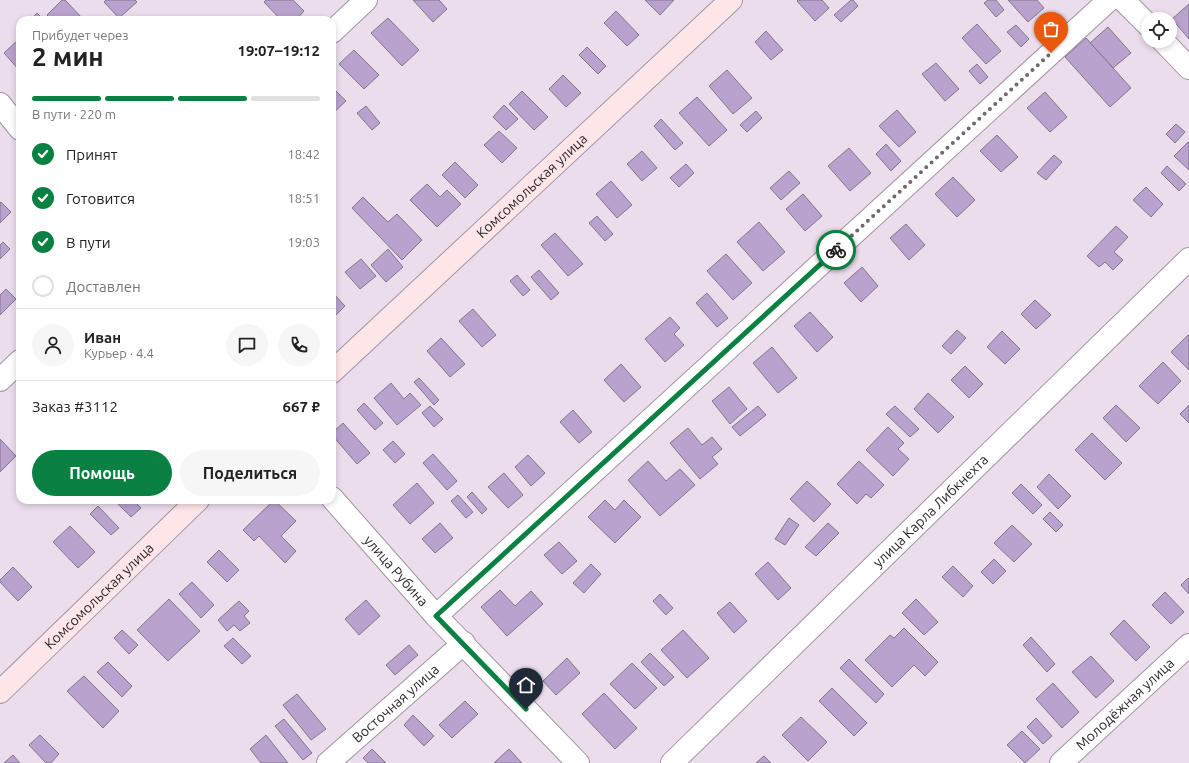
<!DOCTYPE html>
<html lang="ru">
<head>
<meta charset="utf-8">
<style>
	body { margin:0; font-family:Ubuntu,sans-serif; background:#f6f6f6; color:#222; height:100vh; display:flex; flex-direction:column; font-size:15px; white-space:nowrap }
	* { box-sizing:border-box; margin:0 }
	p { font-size:13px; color:#767676 }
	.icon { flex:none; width:22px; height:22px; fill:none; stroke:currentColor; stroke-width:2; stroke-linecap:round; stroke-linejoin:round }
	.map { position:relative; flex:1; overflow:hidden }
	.side { position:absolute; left:16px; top:16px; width:320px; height:488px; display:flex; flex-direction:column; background:#fff; border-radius:12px; box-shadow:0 2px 6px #0003 }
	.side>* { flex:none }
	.buttons { position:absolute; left:1141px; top:12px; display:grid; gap:8px }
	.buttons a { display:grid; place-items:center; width:36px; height:36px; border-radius:50%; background:#fff; box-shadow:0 2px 6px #0003; font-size:20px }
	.pin { position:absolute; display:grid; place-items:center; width:34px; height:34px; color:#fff; margin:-41px -17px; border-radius:50% 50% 50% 0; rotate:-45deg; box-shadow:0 0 4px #0007 }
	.pin .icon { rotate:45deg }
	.courier { position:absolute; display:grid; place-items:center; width:40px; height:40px; margin:-20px; border:3px solid #0b8043; border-radius:50%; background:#fff; color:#222; box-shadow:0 1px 5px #0007 }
	.head em { font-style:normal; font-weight:600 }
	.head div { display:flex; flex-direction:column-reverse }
	.head { display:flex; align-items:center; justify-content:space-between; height:68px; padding:0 16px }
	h1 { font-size:26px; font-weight:600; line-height:30px }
	.bar { display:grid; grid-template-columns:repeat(4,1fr); gap:6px 4px; align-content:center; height:48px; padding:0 16px }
	.bar i { height:5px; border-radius:3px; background:#e0e0e0 }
	.bar .current { background:#0b8043 }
	.bar p { grid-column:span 4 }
	.line { display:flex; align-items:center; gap:10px; padding:0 16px; border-top:1px solid #e0e0e0 }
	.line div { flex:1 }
	.round { display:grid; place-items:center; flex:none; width:42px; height:42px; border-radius:21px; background:#f6f6f6 }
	ol { padding:0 16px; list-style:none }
	li { display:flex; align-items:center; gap:12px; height:44px }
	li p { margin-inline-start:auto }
	li .icon { padding:4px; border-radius:50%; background:#0b8043; color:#fff; stroke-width:4 }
	li:last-child { color:#767676 }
	li i { width:22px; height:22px; border:2px solid #e0e0e0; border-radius:50% }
	.cta { display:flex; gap:8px; margin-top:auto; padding:8px 16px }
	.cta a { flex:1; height:46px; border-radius:24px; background:#0b8043; color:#fff; font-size:16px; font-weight:600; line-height:46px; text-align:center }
	.cta a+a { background:#f6f6f6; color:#222 }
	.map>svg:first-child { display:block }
	.building { fill:#b9a2ce; stroke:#807888 }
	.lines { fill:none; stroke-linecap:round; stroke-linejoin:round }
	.street-casing { stroke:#a194a2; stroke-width:24 }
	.secondary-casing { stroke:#a194a2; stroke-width:24 }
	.street { stroke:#fff; stroke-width:22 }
	.secondary { stroke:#fee6e8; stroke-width:22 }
	.done { stroke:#706770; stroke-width:4; stroke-dasharray:0 7.2 }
	.route { stroke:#0b8043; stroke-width:5 }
	.labels { text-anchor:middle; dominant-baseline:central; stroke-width:3; stroke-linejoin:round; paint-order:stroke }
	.street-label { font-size:14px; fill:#2d272d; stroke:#fff }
</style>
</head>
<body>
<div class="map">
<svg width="1189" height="763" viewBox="0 0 1189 763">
	<rect width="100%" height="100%" fill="#ebddec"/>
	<g class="building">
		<polygon points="62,0 65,0 84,20 52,20 47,15"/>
		<polygon points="106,0 135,0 137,2 119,18 104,2"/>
		<polygon points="266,0 293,0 304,11 296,20 281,20 264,2"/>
		<polygon points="413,0 439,0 447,9 433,22"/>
		<polygon points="645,0 674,0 660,15"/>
		<polygon points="798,0 822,0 829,8 815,21 797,1"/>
		<polygon points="851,0 853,0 858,6 841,22 834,15"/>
		<polygon points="988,0 996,0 1004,10 996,17 984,3"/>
		<polygon points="1008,0 1037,0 1044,8 1028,22"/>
		<polygon points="1189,4 1189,39 1172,19"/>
		<polygon points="616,11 639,35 627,46 604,23"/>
		<polygon points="37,13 44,20 30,20"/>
		<polygon points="388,18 419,50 402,66 371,33"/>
		<polygon points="977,24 1001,51 986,64 962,38"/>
		<polygon points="1016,25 1029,39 1021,47 1007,32"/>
		<polygon points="1108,27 1131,53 1113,68 1090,43"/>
		<polygon points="766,31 783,50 771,60 755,42"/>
		<polygon points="1086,38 1131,88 1110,107 1065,57"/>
		<polygon points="18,40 20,42 20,71 4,53"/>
		<polygon points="587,47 606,66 598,74 579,55"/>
		<polygon points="354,50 379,75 364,89 339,64"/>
		<polygon points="936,63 959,89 945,101 922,74"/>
		<polygon points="977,64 988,77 980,84 969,71"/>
		<polygon points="727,70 752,98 733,114 709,86"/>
		<polygon points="563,75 581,93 566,107 549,89"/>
		<polygon points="332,87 346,101 332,114"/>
		<polygon points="522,91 548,117 534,130 509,104"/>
		<polygon points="1045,92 1067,117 1050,132 1027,108"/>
		<polygon points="697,97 727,130 709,146 679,113"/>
		<polygon points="504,105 518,119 506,130 493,117"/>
		<polygon points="366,106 380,123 372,130 357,113"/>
		<polygon points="897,110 916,132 899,147 879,126"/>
		<polygon points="756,111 762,118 747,132 740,125"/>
		<polygon points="661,119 683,143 675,150 654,126"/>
		<polygon points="1176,124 1185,132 1175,143 1166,134"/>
		<polygon points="499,131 517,148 502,163 484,145"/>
		<polygon points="997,135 1018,157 1001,172 980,151"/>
		<polygon points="1188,142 1189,143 1189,170 1174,156"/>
		<polygon points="886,144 901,161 891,171 876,154"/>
		<polygon points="849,148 871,173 850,191 828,166"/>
		<polygon points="642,151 657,168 642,181 627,164"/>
		<polygon points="1054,155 1062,162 1046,180 1037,173"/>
		<polygon points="455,162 478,185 465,198 442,175"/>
		<polygon points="686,164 694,173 679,187 670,178"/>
		<polygon points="1167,166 1186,184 1179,191 1161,173"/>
		<polygon points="789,171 800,183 781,200 770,188"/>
		<polygon points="953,177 975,200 957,217 935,194"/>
		<polygon points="611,181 632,205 617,218 596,194"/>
		<polygon points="427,184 440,197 447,190 461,204 437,227 410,200"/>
		<polygon points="1146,187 1163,204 1151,217 1133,200"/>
		<polygon points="803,194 822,216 805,231 786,209"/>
		<polygon points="363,197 388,222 397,214 422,240 402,260 352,208"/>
		<polygon points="1,202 11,212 0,223 0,203"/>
		<polygon points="597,216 613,234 605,241 589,223"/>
		<polygon points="759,222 785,252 763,271 737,242"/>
		<polygon points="906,224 925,245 909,260 890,238"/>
		<polygon points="1116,226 1128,237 1114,252 1123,260 1113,270 1105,262 1099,267 1087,256"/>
		<polygon points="555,233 583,264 568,276 541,245"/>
		<polygon points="3,242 10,249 0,259 0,245"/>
		<polygon points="388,249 403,267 386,282 371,265"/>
		<polygon points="726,254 752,283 733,300 707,271"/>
		<polygon points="361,259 376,276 360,289 345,272"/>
		<polygon points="862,267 878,286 861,302 844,283"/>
		<polygon points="539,270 559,293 551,300 531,277"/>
		<polygon points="517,275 530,290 523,296 510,281"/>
		<polygon points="6,289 16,299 0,315 0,295"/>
		<polygon points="332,292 345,306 332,319"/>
		<polygon points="707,293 728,318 717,327 696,303"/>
		<polygon points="1035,300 1051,315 1036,329 1021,314"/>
		<polygon points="473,309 496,335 482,347 459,321"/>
		<polygon points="810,312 833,337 817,352 794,326"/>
		<polygon points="670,317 680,328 674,334 684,345 665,362 645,339"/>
		<polygon points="957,330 966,338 951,354 942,346"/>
		<polygon points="1002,331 1020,349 1005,364 987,347"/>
		<polygon points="1188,335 1189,336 1189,370 1171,352"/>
		<polygon points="441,338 465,364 450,377 427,351"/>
		<polygon points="772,347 797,378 778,393 753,363"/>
		<polygon points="1163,362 1181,381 1158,404 1139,386"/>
		<polygon points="621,364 641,387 624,402 604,380"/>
		<polygon points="965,366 983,384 969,398 951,380"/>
		<polygon points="419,378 439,400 434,405 414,382"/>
		<polygon points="391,383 404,399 410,393 421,405 397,425 374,398"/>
		<polygon points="729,387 747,409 730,424 712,401"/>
		<polygon points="928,393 954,417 938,433 914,409"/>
		<polygon points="364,403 383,423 375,430 357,410"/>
		<polygon points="1116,405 1140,428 1126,442 1103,418"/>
		<polygon points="1189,405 1189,423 1180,414"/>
		<polygon points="430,406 443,419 434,427 422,413"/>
		<polygon points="758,406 766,415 740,436 732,427"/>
		<polygon points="895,406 919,429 910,437 886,414"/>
		<polygon points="573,410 592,432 579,443 560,422"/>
		<polygon points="343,423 370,453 357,464 332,435 332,433"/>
		<polygon points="888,427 904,443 898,449 909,459 893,476 866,450"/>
		<polygon points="688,428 702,445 712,437 722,449 712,457 718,464 700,479 670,443"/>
		<polygon points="1092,433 1122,463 1105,480 1075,450"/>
		<polygon points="0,439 16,456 0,472"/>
		<polygon points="393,441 405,454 395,463 383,450"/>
		<polygon points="433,454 457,481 447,490 423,463"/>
		<polygon points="528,455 545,473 531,486 515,467"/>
		<polygon points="648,461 666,481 680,469 695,485 660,516 628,480"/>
		<polygon points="859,461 884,485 871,498 866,494 857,504 837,484"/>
		<polygon points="504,473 523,495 508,508 488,487"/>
		<polygon points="1049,474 1071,496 1058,509 1037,487"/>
		<polygon points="807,481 831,504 814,522 790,499"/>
		<polygon points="417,483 434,503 410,524 393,505"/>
		<polygon points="1021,484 1042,505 1033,514 1012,493"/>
		<polygon points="472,492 487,509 482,514 467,497"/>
		<polygon points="458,495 473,512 466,518 451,501"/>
		<polygon points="133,500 141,508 131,517 115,501"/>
		<polygon points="274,500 296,521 281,536 296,551 285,563 259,536 254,541 243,530"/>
		<polygon points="605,500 615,510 624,500 641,517 615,543 588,517"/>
		<polygon points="98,506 119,528 111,535 90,514"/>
		<polygon points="1050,512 1063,525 1056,532 1043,519"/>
		<polygon points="789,518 799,525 785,545 775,539"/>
		<polygon points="440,523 453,538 435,553 422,539"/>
		<polygon points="828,523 839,533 816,556 805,547"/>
		<polygon points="1012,525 1032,544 1014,562 994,543"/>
		<polygon points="70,526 95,552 78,568 53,542"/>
		<polygon points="559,542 577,561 562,574 544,555"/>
		<polygon points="219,550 239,570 227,582 207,562"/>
		<polygon points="994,559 1006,571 993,584 981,572"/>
		<polygon points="768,562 791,588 778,600 755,574"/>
		<polygon points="591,564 601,574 584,593 573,583"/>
		<polygon points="953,566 973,586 963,597 942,577"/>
		<polygon points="13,567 32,587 18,601 0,582 0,580"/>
		<polygon points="1188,578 1189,579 1189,594 1181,585"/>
		<polygon points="192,582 214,605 201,618 179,594"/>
		<polygon points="500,590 515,606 531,591 543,604 507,636 481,607"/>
		<polygon points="1165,592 1184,612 1171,624 1152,605"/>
		<polygon points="660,594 673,608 666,615 653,601"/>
		<polygon points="169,599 200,631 168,661 137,630"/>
		<polygon points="916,599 938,622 924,635 902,613"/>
		<polygon points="366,600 380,616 359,635 345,619"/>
		<polygon points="239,601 249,611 244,616 250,623 240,631 234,625 227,631 218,620"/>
		<polygon points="730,602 747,621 734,633 717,613"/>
		<polygon points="1124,620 1150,647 1136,661 1110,634"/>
		<polygon points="904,628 938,662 925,676 914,665 892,687 865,660 890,635 894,638"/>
		<polygon points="122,630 138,645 129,654 114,638"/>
		<polygon points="683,630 709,658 687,678 661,650"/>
		<polygon points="1031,637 1055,664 1047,672 1023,645"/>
		<polygon points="233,638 251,656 242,664 224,646"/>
		<polygon points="409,645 418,655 395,675 386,665"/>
		<polygon points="650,653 674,677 664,686 641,662"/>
		<polygon points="1091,656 1114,681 1096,698 1072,672"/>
		<polygon points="567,658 580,673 556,695 543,681"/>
		<polygon points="849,659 884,694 876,703 840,668"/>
		<polygon points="108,662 132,686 122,697 97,672"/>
		<polygon points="632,663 657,688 635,709 610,684"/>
		<polygon points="84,676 119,711 103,728 67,691"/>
		<polygon points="1053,683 1079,712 1062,728 1036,699"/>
		<polygon points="832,688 867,723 854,736 819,701"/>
		<polygon points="604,693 637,728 615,749 582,714"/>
		<polygon points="297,694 326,729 311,740 283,705"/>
		<polygon points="465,701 478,714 452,738 439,725"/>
		<polygon points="413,715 434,736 424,746 404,725"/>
		<polygon points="801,717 827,742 808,761 782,735"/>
		<polygon points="1036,718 1052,736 1043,744 1027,727"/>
		<polygon points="284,719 312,753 303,760 275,726"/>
		<polygon points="1022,731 1040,749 1025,763 1007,745"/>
		<polygon points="40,735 59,754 51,763 46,763 29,745"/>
		<polygon points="266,735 288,763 261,763 250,749"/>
		<polygon points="372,749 386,763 368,763 363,758"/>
		<polygon points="509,749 522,763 494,763"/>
		<polygon points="13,755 20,763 4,763"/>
		<polygon points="764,756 771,763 756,763"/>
	</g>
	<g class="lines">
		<g class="street-casing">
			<g id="street">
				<polyline points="1123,0 1148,25"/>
				<polyline points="332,32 366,0"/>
				<polyline points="1163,41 1189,68"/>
				<polyline points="0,104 20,129"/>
				<polyline points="0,380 20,361"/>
				<path id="s1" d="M332,498l104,118 142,147"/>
				<polyline points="436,616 1109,0"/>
				<path id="s2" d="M328,763l136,-120"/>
				<path id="s3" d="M672,763l517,-504"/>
				<path id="s4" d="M1061,763l128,-118"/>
			</g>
		</g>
		<g class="secondary-casing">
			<g id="secondary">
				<path id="s5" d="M332,372l399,-372"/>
				<path id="s6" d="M0,692l198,-192"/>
			</g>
		</g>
		<use href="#street" class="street"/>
		<use href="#secondary" class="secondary"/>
	</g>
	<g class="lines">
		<polyline class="done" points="836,250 1051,53"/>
		<polyline class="route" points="526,709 436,616 836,250"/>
	</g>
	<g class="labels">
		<g class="street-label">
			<text stroke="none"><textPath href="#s5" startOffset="273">Комсомольская улица</textPath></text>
			<text stroke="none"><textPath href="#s3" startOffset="361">улица Карла Либкнехта</textPath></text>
			<text stroke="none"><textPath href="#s1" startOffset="97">улица Рубина</textPath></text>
			<text stroke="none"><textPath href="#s6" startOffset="138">Комсомольская улица</textPath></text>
			<text stroke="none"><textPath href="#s2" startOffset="90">Восточная улица</textPath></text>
			<text stroke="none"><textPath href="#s4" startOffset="87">Молодёжная улица</textPath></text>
		</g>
	</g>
</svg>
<div class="buttons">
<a><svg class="icon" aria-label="locate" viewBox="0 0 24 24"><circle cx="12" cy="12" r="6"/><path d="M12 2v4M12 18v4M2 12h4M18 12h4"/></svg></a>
</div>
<div class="pin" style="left:1051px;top:53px;background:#ea580c"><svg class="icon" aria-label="bag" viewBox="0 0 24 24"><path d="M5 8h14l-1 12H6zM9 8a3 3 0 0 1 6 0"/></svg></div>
<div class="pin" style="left:526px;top:709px;background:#1f2937"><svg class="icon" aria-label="home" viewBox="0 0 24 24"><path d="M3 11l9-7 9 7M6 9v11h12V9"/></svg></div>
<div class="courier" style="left:836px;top:250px"><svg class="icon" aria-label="bike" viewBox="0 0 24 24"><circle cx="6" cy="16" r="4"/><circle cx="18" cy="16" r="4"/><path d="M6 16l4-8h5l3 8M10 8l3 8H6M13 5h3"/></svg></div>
<section class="side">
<div class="head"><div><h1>2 мин</h1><p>Прибудет через</p></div><em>19:07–19:12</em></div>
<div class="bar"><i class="current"></i><i class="current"></i><i class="current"></i><i></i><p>В пути · 220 m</p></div>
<ol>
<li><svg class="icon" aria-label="check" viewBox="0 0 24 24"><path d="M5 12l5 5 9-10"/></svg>Принят<p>18:42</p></li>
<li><svg class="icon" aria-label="check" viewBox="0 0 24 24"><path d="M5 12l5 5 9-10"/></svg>Готовится<p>18:51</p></li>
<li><svg class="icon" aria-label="check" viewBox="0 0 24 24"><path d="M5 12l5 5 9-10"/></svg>В пути<p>19:03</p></li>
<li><i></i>Доставлен</li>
</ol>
<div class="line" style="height:72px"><a class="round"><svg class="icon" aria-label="person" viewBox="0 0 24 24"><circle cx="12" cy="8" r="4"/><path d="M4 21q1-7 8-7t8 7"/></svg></a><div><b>Иван</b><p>Курьер · 4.4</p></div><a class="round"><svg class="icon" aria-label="chat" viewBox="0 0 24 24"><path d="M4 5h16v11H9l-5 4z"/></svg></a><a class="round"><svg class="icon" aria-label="phone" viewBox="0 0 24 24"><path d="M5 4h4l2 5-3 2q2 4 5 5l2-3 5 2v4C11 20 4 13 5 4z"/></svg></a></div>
<div class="line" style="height:52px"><div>Заказ #3112</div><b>667 ₽</b></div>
<div class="cta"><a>Помощь</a><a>Поделиться</a></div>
</section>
</div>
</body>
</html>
